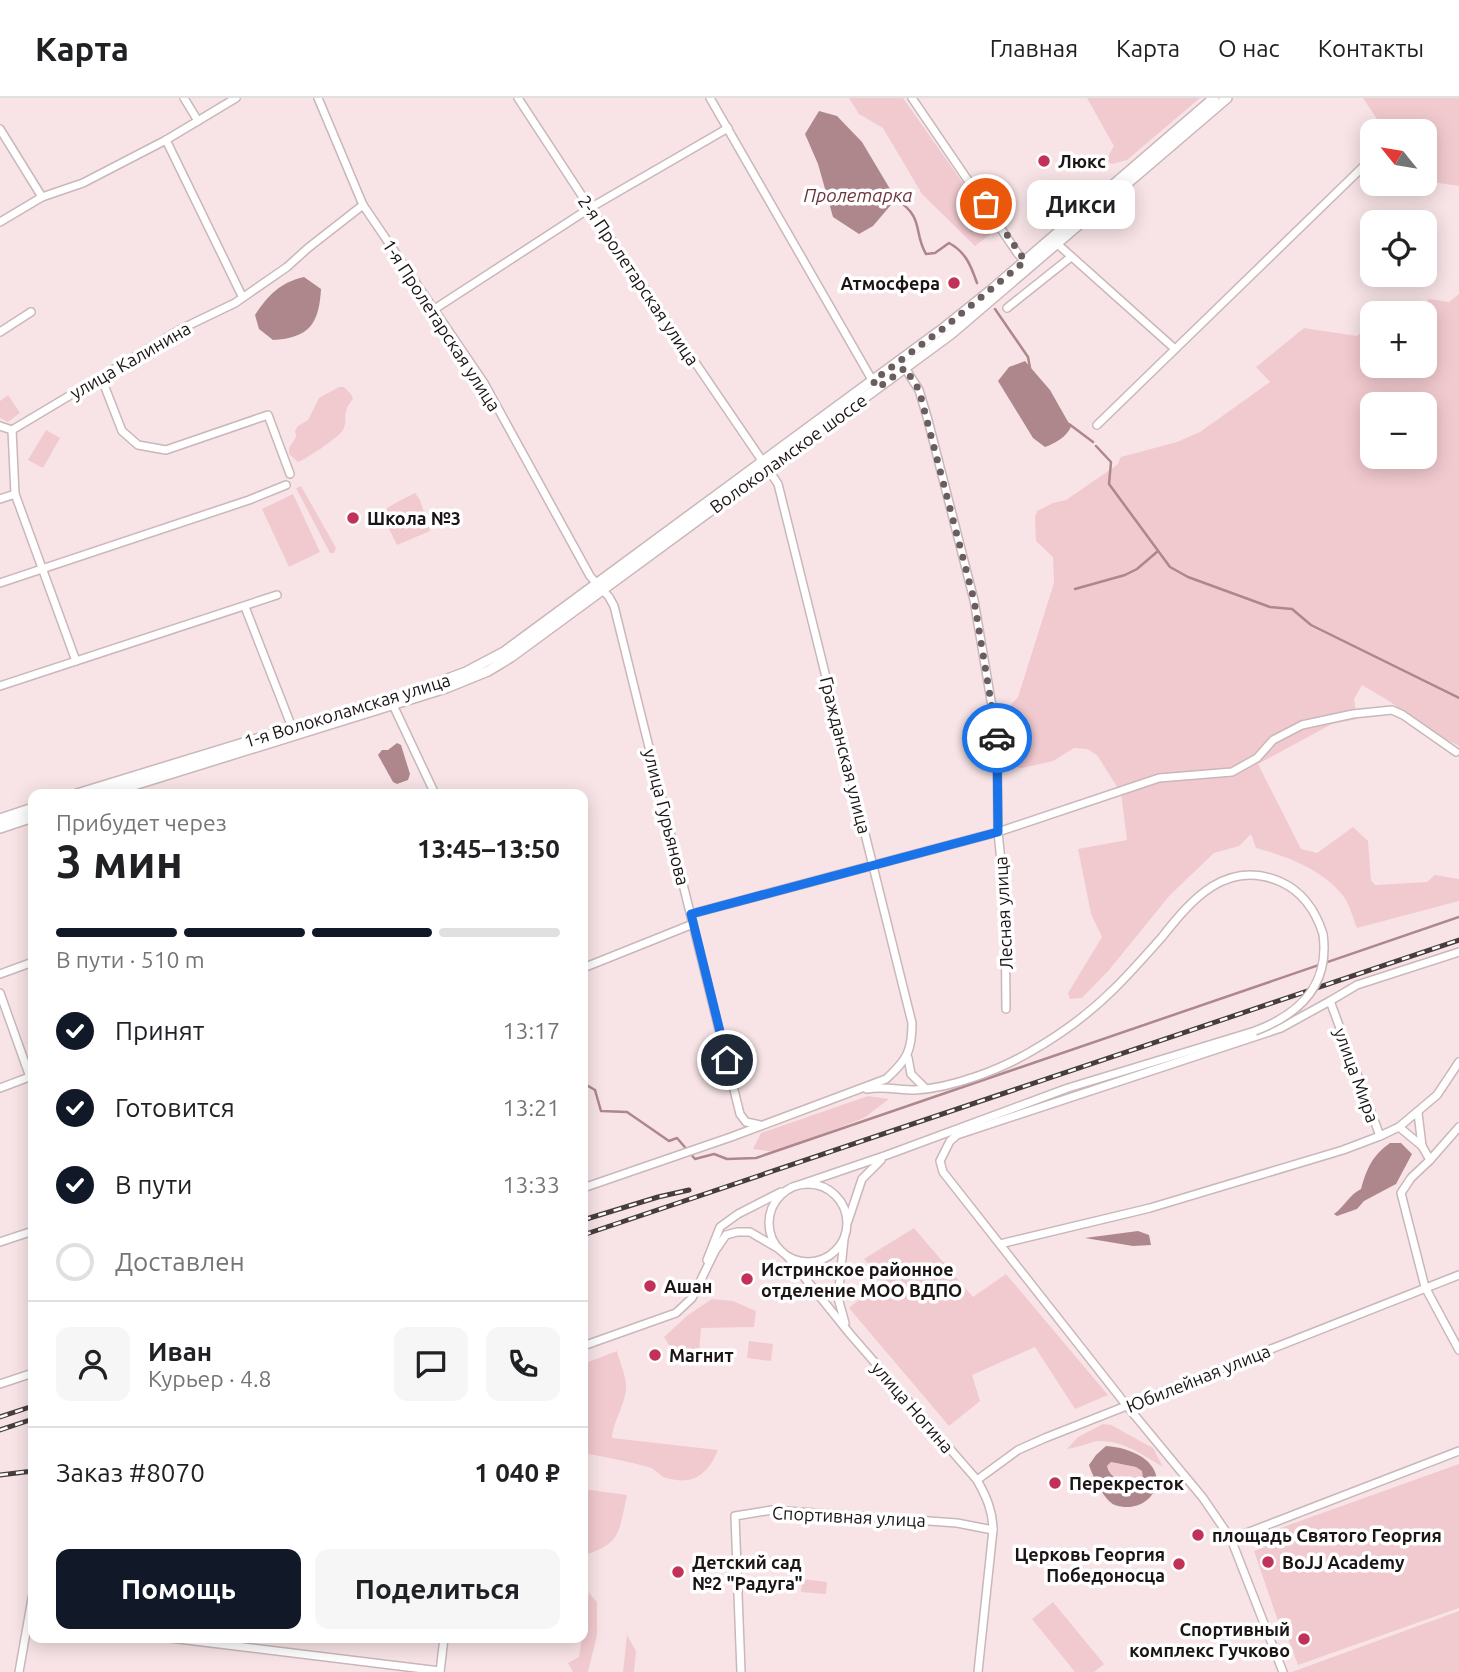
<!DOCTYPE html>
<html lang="ru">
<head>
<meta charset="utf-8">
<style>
	body { margin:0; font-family:Ubuntu,sans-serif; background:#f6f6f6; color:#202124; height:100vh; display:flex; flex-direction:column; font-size:26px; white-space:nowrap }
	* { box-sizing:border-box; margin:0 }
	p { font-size:23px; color:#757577 }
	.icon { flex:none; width:38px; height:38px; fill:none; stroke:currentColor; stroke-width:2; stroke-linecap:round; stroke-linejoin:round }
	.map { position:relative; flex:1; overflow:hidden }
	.drawer { position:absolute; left:28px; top:691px; width:560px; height:854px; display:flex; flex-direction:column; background:#fff; border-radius:14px; box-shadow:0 4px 18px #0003 }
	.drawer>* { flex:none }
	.needle { width:46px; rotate:300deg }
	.controls { position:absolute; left:1360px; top:21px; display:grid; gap:14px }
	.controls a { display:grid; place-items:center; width:77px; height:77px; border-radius:14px; background:#fff; box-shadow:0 4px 18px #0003; font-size:35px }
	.pin { position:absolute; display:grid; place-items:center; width:60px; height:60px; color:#fff; margin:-30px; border:4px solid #fff; border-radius:50%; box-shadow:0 2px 7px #0007 }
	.courier { position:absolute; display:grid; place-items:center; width:70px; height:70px; margin:-35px; border:5px solid #1a73e8; border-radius:50%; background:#fff; color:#222; box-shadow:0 2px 9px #0007 }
	.bubble { position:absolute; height:49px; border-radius:14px; background:#fff; box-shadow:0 4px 18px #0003; font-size:23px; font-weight:700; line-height:49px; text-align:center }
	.summary em { font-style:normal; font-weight:700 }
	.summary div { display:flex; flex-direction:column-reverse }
	.summary { display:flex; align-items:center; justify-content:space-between; height:119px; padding:0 28px }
	h1 { font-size:46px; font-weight:700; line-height:52px }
	.bar { display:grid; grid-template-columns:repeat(4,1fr); gap:10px 7px; align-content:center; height:84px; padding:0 28px }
	.bar i { height:9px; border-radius:5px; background:#e0e0e0 }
	.bar .selected { background:#111827 }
	.bar p { grid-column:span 4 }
	.line { display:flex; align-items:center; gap:18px; padding:0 28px; border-top:2px solid #e0e0e0 }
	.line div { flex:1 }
	.round { display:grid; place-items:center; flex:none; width:74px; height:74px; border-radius:14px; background:#f6f6f6 }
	ol { padding:0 28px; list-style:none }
	li { display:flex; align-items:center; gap:21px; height:77px }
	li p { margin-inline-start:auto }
	li .icon { padding:7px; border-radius:50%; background:#111827; color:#fff; stroke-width:4 }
	li:last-child { color:#757577 }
	li i { width:38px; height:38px; border:4px solid #e0e0e0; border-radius:50% }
	.cta { display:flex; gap:14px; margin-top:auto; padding:14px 28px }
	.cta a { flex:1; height:80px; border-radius:14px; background:#111827; color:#fff; font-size:28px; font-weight:700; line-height:80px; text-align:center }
	.cta a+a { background:#f6f6f6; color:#202124 }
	header { display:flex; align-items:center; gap:42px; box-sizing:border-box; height:98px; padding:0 35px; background:#fff; border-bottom:2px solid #e0e0e0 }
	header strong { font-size:33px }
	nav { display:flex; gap:38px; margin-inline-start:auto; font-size:24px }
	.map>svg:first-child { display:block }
	.green { fill:#f1cacf; fill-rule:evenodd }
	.water { fill:#ad878b; fill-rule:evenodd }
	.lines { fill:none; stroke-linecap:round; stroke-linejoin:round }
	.stream { stroke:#ad878b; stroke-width:2.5 }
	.minor-casing { stroke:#cab7b9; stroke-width:10 }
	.major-casing { stroke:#cab7b9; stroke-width:12 }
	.minor { stroke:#fff; stroke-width:7 }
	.major { stroke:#fff; stroke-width:9 }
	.rail-casing { stroke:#473d3e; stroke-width:5 }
	.rail { stroke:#fff; stroke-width:2.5; stroke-dasharray:8; stroke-linecap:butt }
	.minor-bridge-casing { stroke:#cab7b9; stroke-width:10; stroke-linecap:butt }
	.minor-bridge { stroke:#fff; stroke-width:7 }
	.done { stroke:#695d5f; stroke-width:7; stroke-dasharray:0 12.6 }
	.route { stroke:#1a73e8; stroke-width:9 }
	.poi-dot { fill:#c23258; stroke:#fff; stroke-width:2.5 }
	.labels { text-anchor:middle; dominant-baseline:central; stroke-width:7; stroke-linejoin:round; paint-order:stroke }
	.poi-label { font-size:18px; font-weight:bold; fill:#1c1516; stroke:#fff; text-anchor:start }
	.street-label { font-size:18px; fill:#1c1516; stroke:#fff }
	.water-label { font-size:19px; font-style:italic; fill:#6c363f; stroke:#fff }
</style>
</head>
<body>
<header>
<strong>Карта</strong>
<nav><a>Главная</a><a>Карта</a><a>О нас</a><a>Контакты</a></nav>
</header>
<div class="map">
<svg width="1459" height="1574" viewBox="0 0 1459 1574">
	<rect width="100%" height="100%" fill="#f8e4e6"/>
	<g class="green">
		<polygon points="849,0 903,0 996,132 975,148 922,96 883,30 859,16"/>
		<polygon points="1087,0 1200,0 1127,62 1112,66 1106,62 1114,48"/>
		<polygon points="1363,0 1459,0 1459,88 1426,83 1424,81 1424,33 1417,33 1411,24 1399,33 1385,33"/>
		<path d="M1459,196v452l-27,-14 -43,-31 -27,-16 -8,14 3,20 -25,5 -74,40 43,85 16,4 36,-26 15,14 3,39 4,5 52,-3 8,-7 24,4v22l-102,27c-4,-9 -7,-23 -13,-31 -20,-27 -57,-41 -88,-49l-5,-14 -12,12 -25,7 -44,42 -61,75 -27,28 -12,1 -2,-6 34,-56 -11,-23 -13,-65 49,-9 -6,-47 -24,-38 -10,-6 -13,-1 -21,13 -31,7 -12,-2 -3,-5 -8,-54 12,-2 7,-8 36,-114 -1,-26 -17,-16 -1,-24 2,-6 16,-8 13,-3 51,-35 4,-8 56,-15 23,-10 70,-50 -14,-15 48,-39 53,8 15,-11v41h52v-53h-9l14,-14 20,3zM1372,306h52v53h-52z"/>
		<path d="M339,289h5l7,7 2,5c-13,15 -4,20 -10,31 -4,7 -38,30 -45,32l-9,-8v-6l7,-11 -1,-6 3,-5 10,-6 11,-22z"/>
		<polygon points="8,297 20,315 8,324 0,320 0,303"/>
		<polygon points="46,332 60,340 43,370 28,362"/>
		<polygon points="301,388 336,450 334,455 330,455 296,390"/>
		<path d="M415,395l5,7 10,31 -33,14 -16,-32c11,-9 22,-14 34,-20z"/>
		<polygon points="293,396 320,454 289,469 262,411"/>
		<polygon points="868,998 889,1001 864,1020 775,1054 753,1051 761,1035"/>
		<polygon points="914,1130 973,1199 1006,1176 1108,1297 1075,1311 1035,1249 972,1277 980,1303 949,1328 849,1210 883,1182 864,1161"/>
		<polygon points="712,1201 733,1203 756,1213 754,1229 701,1230 699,1256 674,1255 664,1239 688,1217"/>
		<polygon points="749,1243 773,1246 771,1263 747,1260"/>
		<path d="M617,1253c3,11 8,23 9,33 1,19 -13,36 -14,54l106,12c-10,24 -24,36 -52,28 -7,-2 -11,-10 -18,-11 -22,-6 -43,-10 -65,-14v-89z"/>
		<path d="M1103,1326l8,1 42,23 10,19c-20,-12 -39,-26 -63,-26 -8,0 -22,7 -33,8l11,-12z"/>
		<path d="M1111,1364l25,5 6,4 1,9c-12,7 -33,1 -36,-14z"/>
		<polygon points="1459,1366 1459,1510 1298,1567 1282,1525 1279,1526 1254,1453 1277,1444 1272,1433"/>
		<path d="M583,1391l44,6c-8,35 -5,50 -44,60z"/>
		<polygon points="802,1481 827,1484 826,1496 801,1494"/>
		<polygon points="589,1495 597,1504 597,1537 588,1574 573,1574 568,1565 579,1559"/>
		<polygon points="1053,1504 1104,1566 1094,1574 1075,1574 1032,1521"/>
		<polygon points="1459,1513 1459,1574 1292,1574"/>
		<polygon points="627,1537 636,1553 634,1574 623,1574"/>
	</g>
	<g class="water">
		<polygon points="819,13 837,18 862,44 896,101 873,128 859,136 833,119 818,66 805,36"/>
		<path d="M304,179l17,12c-2,35 -12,49 -48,51l-14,-11 -4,-14c13,-20 26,-33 49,-38z"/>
		<path d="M1025,263l25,29 21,37c-5,10 -15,16 -26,20l-12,-9 -35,-57 11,-14z"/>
		<polygon points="397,645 401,647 410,676 408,682 397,686 393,684 378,657 382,652 388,652"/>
		<path d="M1390,1045h11l11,11 -16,30 -32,17 -7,8 -20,7 -3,-2c11,-8 15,-19 27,-25 6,-21 11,-33 29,-46z"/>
		<polygon points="1138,1133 1149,1137 1151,1147 1133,1148 1085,1140"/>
		<path d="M1106,1348c14,1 24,4 36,11 33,23 5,59 -27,48 -10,-3 -23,-30 -26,-40l7,-10zM1111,1364l25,5 6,4 1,8c-12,8 -33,2 -36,-13z"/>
	</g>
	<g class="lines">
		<g class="stream">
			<path d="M896,101c29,19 17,33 30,55l9,-1 14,-10c17,9 22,23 28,40"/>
			<polyline points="995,211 1028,259 1030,270"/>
			<polyline points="1069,326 1093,344"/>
			<polyline points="1096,348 1111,364 1109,386 1170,469 1188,479 1270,509 1292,511 1311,527 1459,600"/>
			<polyline points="1075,491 1125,477 1137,471 1158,453"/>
			<polyline points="583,985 595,992 601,1013 627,1014 669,1043 677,1040 695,1061 714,1056 727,1061 756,1060 1459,819"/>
		</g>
		<g class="minor-casing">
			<g id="minor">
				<polyline points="184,0 198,23"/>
				<polyline points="318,0 363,107 484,285 590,478 609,499 614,508 740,1016 746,1024 760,1027"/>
				<path d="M518,0l72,110 188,276 134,539c0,28 -5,37 -26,56l-155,58 -148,51"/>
				<polyline points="710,0 875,287"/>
				<polyline points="912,0 1018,156 1028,166"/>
				<polyline points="0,31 42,99"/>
				<polyline points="166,42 242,198"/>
				<polyline points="0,124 42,99 83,85 166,42 236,0"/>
				<polyline points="1053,142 1175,251"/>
				<polyline points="1007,210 1071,159"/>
				<polyline points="433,212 590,110 728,30"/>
				<polyline points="0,234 31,214"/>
				<polyline points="905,270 919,292 928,322 974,502 997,638 998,734 1005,802 1006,911"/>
				<polyline points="101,279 122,333 138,347 166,352 268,317 290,376"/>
				<polyline points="1097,327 1372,60"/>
				<polyline points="0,328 12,332"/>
				<polyline points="0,401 15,396"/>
				<polyline points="0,485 249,402 286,387"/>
				<polyline points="245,509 293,632"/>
				<polyline points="76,563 15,396 12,332 181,231 235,205 287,169 308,150 363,107"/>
				<polyline points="0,588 277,497"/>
				<polyline points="393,607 435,696"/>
				<polyline points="691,816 998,734 1159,680 1232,674 1257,660 1273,642 1302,627 1353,616 1392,612 1403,617 1456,654"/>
				<polyline points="1459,854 1357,887 1330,903 1380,1038 1399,1029 1422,1048 1430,1062 1411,1080 1401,1095 1425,1189 1459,1252"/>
				<polyline points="583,870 693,826"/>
				<polyline points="0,876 33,864"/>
				<polyline points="0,895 30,979"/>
				<polyline points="908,960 911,976 925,990"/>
				<polyline points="0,990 32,978"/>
				<path d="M867,991c16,-3 32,1 48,1 37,-2 84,-20 115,-38 30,-17 61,-40 85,-64 16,-16 32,-34 47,-51 30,-38 65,-79 119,-55 22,10 35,30 42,52"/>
				<polyline points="1418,1015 1422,1048"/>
				<polyline points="1399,1029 1437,997 1459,964"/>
				<polyline points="1430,1062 1459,1029"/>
				<circle cx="808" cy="1125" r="39"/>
				<polyline points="802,1086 887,1057 1068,990 1255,933"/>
				<polyline points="848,1123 862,1081 881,1062"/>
				<polyline points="844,1141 838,1200 845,1225"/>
				<polyline points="0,1144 33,1133"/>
				<polyline points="1000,1146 1150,1110 1343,1052 1380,1038"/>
				<path d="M788,1159l62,77 127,146c9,16 16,31 16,50l-15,142"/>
				<polyline points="707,1162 720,1129 738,1116 781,1094"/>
				<polyline points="583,1248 676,1215 692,1200 715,1153 726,1137 737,1134 750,1134 779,1151"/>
				<polyline points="0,1286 33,1275"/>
				<polyline points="977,1382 1018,1352 1045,1340 1459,1177"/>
				<polyline points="1231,1441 1459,1353"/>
				<polyline points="170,1540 440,1573"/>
				<polyline points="19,1574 33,1495"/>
				<polyline points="440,1574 444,1540"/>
				<polyline points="741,1574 735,1418 772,1412 957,1425 993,1432"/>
				<polyline points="1283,1574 1231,1441 1203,1400 1127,1308 943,1074 940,1063 950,1043 957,1037 1281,930 1330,903"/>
			</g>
		</g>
		<g class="major-casing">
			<g id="major">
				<polyline points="77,696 423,590 466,574 504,554 945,229 990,193 1214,0"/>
				<polyline points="105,696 446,590 488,573 511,559 951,236 1227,0"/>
				<polyline points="0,721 33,710"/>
				<polyline points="0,730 33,719"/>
			</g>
		</g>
		<use href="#minor" class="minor"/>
		<use href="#major" class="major"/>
		<g class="rail-casing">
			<g id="rail">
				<polyline points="583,1122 658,1099 689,1092"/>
				<polyline points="583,1137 1459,842"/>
				<polyline points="0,1319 33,1308"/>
				<polyline points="0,1332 33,1321"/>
				<polyline points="0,1377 33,1373"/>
			</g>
		</g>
		<use href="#rail" class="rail"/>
		<g class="minor-bridge-casing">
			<path id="minor-bridge" d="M1255,933c45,-17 75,-46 68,-97"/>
		</g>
		<use href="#minor-bridge" class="minor-bridge"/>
	</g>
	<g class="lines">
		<polyline class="done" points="986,106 1025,163 945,229 873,283 878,290 905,270 919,292 974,502 997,640"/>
		<polyline class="route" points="727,962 691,816 998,734 997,640"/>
	</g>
	<g class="poi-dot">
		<circle cx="1044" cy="63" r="7"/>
		<circle cx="954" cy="185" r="7"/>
		<circle cx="353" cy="420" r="7"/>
		<circle cx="747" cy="1181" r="7"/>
		<circle cx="650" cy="1188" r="7"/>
		<circle cx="655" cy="1257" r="7"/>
		<circle cx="1055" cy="1385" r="7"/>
		<circle cx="1198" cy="1437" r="7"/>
		<circle cx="1268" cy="1464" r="7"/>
		<circle cx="1179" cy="1466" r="7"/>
		<circle cx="678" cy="1474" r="7"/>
		<circle cx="1304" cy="1541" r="7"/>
	</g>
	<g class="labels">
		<g class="poi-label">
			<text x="1058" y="63">Люкс</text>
			<text x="940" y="185" text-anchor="end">Атмосфера</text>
			<text x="367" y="420">Школа №3</text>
			<text x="761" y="1171">Истринское районное<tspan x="761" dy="21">отделение МОО ВДПО</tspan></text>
			<text x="664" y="1188">Ашан</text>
			<text x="669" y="1257">Магнит</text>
			<text x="1069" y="1385">Перекресток</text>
			<text x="1212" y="1437">площадь Святого Георгия</text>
			<text x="1165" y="1456" text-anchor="end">Церковь Георгия<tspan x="1165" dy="21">Победоносца</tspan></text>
			<text x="692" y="1464">Детский сад<tspan x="692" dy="21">№2 "Радуга"</tspan></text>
			<text x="1282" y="1464">BoJJ Academy</text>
			<text x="1290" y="1531" text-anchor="end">Спортивный<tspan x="1290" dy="21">комплекс Гучково</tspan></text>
		</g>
		<g class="street-label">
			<text transform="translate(639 182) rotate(56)">2-я Пролетарская улица</text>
			<text transform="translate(442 227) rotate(57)">1-я Пролетарская улица</text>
			<text transform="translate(130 262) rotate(-30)">улица Калинина</text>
			<text transform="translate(788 355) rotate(-36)">Волоколамское шоссе</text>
			<text transform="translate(347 612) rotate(-17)">1-я Волоколамская улица</text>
			<text transform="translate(846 657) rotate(76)">Гражданская улица</text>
			<text transform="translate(667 719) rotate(76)">улица Гурьянова</text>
			<text transform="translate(1003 815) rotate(-93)">Лесная улица</text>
			<text transform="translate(1357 977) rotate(70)">улица Мира</text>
			<text transform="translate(1198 1280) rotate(-22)">Юбилейная улица</text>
			<text transform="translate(913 1309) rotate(49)">улица Ногина</text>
			<text transform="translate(849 1418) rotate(3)">Спортивная улица</text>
		</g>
		<g class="water-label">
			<text x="858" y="97">Пролетарка</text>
		</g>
	</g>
</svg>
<div class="controls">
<a><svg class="needle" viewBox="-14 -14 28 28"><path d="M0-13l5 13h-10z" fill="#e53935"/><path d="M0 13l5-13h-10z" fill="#757577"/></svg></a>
<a><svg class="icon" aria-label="locate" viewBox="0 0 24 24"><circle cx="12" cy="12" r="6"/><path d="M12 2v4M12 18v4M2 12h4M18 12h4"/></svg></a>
<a>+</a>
<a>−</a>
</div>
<div class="pin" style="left:986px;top:106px;background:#ea580c"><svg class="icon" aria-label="bag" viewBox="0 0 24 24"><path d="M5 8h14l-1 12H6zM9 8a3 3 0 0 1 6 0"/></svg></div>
<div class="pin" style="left:727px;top:962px;background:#1f2937"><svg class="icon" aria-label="home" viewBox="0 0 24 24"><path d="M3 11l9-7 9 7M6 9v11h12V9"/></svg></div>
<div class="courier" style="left:997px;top:640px"><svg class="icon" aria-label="car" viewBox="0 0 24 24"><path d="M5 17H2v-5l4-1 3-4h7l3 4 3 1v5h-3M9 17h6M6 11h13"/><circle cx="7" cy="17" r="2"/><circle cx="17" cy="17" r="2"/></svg></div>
<div class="bubble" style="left:1027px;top:82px;width:108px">Дикси</div>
<section class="drawer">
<div class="summary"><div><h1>3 мин</h1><p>Прибудет через</p></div><em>13:45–13:50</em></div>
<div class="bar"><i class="selected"></i><i class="selected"></i><i class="selected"></i><i></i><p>В пути · 510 m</p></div>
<ol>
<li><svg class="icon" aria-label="check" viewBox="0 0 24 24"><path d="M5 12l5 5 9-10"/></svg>Принят<p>13:17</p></li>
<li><svg class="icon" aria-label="check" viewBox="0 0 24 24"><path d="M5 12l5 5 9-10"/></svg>Готовится<p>13:21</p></li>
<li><svg class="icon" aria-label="check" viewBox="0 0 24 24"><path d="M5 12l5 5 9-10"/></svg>В пути<p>13:33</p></li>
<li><i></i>Доставлен</li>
</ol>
<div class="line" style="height:126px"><a class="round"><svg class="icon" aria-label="person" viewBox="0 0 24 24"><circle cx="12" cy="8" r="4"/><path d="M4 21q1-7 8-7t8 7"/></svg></a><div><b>Иван</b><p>Курьер · 4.8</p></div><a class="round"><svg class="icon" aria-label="chat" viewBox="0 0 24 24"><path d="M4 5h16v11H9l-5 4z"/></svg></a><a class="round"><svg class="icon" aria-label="phone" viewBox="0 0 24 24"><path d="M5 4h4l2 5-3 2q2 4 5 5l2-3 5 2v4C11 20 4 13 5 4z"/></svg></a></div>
<div class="line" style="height:91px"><div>Заказ #8070</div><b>1 040 ₽</b></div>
<div class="cta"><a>Помощь</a><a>Поделиться</a></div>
</section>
</div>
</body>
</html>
